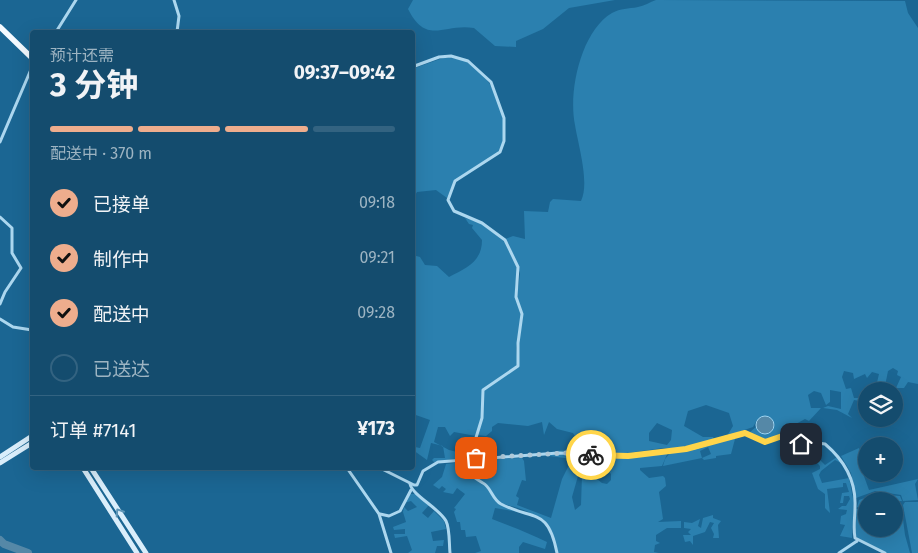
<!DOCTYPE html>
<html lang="zh">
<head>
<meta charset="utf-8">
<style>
	body { margin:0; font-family:"Fira Sans","Noto Sans SC",sans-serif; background:#215676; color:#f1f3f6; height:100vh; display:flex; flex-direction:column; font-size:19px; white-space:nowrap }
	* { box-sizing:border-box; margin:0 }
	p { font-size:16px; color:#9db4c2 }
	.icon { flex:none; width:28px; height:28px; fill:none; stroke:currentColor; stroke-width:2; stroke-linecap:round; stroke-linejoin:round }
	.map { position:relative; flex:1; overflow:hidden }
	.details { position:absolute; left:30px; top:30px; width:385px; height:440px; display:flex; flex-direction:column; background:#144c6e; border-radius:5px; box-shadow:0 5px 20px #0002,0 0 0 1px #336381 }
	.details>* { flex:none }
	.fabs { position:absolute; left:858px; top:382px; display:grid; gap:10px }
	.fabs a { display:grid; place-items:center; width:45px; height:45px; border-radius:50%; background:#144c6e; box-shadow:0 5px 20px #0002,0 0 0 1px #336381; font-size:25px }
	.pin { position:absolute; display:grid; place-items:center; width:42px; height:42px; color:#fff; margin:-21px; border-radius:10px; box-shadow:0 2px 8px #0006 }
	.courier { position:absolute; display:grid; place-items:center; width:50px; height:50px; margin:-25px; border:4px solid #ffd54a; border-radius:50%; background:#fff; color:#222; box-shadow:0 1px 6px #0007 }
	.summary em { font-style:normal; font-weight:700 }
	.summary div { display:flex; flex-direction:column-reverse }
	.summary { display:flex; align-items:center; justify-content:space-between; height:85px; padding:0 20px }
	h1 { font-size:32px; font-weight:700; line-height:38px }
	.bar { display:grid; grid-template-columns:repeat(4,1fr); gap:8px 5px; align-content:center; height:60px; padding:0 20px }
	.bar i { height:6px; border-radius:4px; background:#336381 }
	.bar .current { background:#eead8d }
	.bar p { grid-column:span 4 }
	.line { display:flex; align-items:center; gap:12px; padding:0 20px; border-top:1px solid #336381 }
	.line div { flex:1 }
	ol { padding:0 20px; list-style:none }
	li { display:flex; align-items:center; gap:15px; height:55px }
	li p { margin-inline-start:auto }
	li .icon { padding:5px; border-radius:50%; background:#eead8d; color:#111; stroke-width:4 }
	li:last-child { color:#9db4c2 }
	li i { width:28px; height:28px; border:2px solid #336381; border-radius:50% }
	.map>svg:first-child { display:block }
	.green { fill:#2b80af; fill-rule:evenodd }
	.water { fill:#5588a7; stroke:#9fd4f1 }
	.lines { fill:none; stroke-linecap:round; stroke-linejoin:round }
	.river { stroke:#5588a7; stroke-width:8 }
	.street { stroke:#acd7ef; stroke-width:3 }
	.secondary { stroke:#daeefb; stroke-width:5 }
	.primary { stroke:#f4faff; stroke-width:5.5 }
	.oneway { stroke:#5e96b7 }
	.done { stroke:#afc9d9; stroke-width:5; stroke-dasharray:0 9 }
	.route { stroke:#ffd54a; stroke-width:6 }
</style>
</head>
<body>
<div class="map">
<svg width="918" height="553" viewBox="0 0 918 553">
	<rect width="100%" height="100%" fill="#1b6693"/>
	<g class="green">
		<path d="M413,0h202l-46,8 -26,21 -27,12v6l-21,-1 -21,-18c-31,-5 -47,18 -66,-19z"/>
		<path d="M656,0l249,1 3,12 10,15v356l-10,-2 -4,6h-8l5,-11 -4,-2 1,-4 -5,-3 -5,3 -4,20h-9l4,-17 -7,-2 -5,6 -2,-4 -11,5 -1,-6 -9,-2 -2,6 4,12 5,-1 3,10h7l-1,3 -6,-1 -6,14 4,4 -15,-8 -14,-2 5,-2 13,3v-17l-11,-2v12l-4,3 -5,-12 -7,-2 -6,4 3,13h10l-12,13 -4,-2 -11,6 1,10 -3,-3 -6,-1 -21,10 -15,-9 6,-5 5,6 10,-1 4,-7 -3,-5h-15l-4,7 -26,9 6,-10 -4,-13 -23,-8 -18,6 -4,15 19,11h10l1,2 -30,9h-21l-43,6 -67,-2c13,-5 31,4 42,-3l-6,-7 -12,-2 -4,-7 -16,-4 -8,-7 -5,13 -2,-13 -14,4 -30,-3 -6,4v4l-6,5 -9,-1 7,-45 35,-24 -1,-17 5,-35 -6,-17 3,-24 -11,-29 -4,-5 8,-3 12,3 -1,-28 24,1 2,-10 3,-3 28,2c9,-18 -3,-57 -6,-76 -7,-33 6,-94 37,-112 9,-5 16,-4 26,-6 6,-1 12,-5 18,-7zM657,423l15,7 -1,10 -4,5 -18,-4v-8z"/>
		<path d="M443,58c8,0 19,0 27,5 24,16 43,59 30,88l-46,31 -7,16 -11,-8 -19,2 -4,7 2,13h-3v-143z"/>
		<path d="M465,218l16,5 23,18 14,26 -3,22 7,25 -6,34 2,17 -35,24 -2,29 -5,18 -22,-4 -4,4 -5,-9h-7l-4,15 15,8 20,5 -8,3 -27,4 -2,-2 2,-2h11l-2,-12 -12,-3 -4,17 -14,-10 2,-3 5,1 10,-28 -17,-6v-159l7,2 5,8 12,1 12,11c17,-9 33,-15 33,-37l-10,-12 1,-3 -4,-1z"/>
		<polygon points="733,438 735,439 731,454 716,456 716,458 704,460 702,458 711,454 708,447 700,451 702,458 663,466 665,459 671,452 688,451"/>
		<polygon points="800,445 808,448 825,465 837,457 843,464 835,460 821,471 819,475 822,483 849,478 854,503 852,538 840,536 845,525 840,524 841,516 846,514 847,510 838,509 842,506 846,506 850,499 849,496 844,496 843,503 840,503 842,493 849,492 846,483 843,483 843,487 827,489 830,513 825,508 825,494 818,489 812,473 820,469 820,466"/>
		<polygon points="859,448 861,453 857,457 869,490 918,479 915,484 918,500 903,501 901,495 875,491 856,498 851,473 841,456"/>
		<path d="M668,452l-6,14 -22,2v2l9,8 14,-2 2,2 1,8 -7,6 4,27 -5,3 23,-1v7h-14l-11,7v6l4,2 -5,2 -1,7 5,1h-101c-6,-29 -13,-35 -40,-45 -6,-2 -14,-3 -19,-6 -9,-8 -12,-17 -24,-25l11,-8 1,-10 35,-1 2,3 2,20 -4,-1 -6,16 3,2 -2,7 34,13 11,-39 10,-20 -30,-4 22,-1 44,4zM603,466l8,8v6l-4,4 -5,-1 -14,-11zM582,475l-1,30 -6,5 -3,-13 6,-21z"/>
		<path d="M463,462l6,12 16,11 11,16 23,11 -24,-4 -3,11c18,7 37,14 55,23l-2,7 -22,-7 -4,5v6h-44l6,-2 -5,-15 -10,1 -1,-7h-4l-1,-8h-3l-3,-10 2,-3 -2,-1 11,-14 -8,-6 -4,6 -10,-2 3,-3 -4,-3 -3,3 -6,-4 9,-8 4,-13z"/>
		<polygon points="410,494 416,494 429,505 422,513 428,518 434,511 444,521 446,529 431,532 433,541 444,540 443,546 437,546 435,553 408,553 412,550 407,536 395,538 394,534 405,534 405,529 394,530 393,527 406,522 403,512 404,507 408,511 417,507 411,501 404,503"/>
		<polygon points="876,494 900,496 902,501 866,501 866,508 857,507 859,500"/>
		<polygon points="905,502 918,502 918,553 912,553 903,505"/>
		<polygon points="894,503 901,504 905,535 910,553 886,553 858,540 855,534 856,509 866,509 866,529 894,529"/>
		<polygon points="713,515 713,518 721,521 718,525 719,538 713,538 714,534 711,528 714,523 710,522 705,532 693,536 693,545 690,541 685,542 683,535 691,535 688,532 691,529 684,528 684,522 692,523 700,519 698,526 701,528 703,518"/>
	</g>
	<circle class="water" cx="765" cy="425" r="9"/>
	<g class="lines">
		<polyline class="river" points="0,540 4,544 28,553"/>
		<g class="street">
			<polyline points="174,0 179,16 177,32"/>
			<polyline points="56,32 76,0"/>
			<polyline points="412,67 439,57 451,56 468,61 491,82 504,118 504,141 500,152 455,181 448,200 454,211 482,223 505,240 518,267 516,297 522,314 518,343 518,366 483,390 482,418 471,454 466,459"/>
			<polyline points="0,142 32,67"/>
			<polyline points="0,217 12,228 12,253 21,268 5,292 0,304"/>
			<polyline points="0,319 13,327 32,330"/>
			<path d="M464,460c2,13 9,17 19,23 8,4 9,16 18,21 33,17 47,3 56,49"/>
			<polyline points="347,468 379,514 391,553"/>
			<path d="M380,468l34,17h3l6,-14 15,-9 120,-9 70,3 66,-8 51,-15 20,9 26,-9c21,21 11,7 34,11 19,16 31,36 30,62 0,11 -2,22 0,32l30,15"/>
			<path d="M410,484c3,12 29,24 36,37 4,8 3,23 4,32"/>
			<polyline points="380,514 389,516 400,511 411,490"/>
			<polyline points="839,553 857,541"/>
		</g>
		<g class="secondary">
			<polyline points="0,457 32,436"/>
			<polyline points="0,463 32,443"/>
			<polyline points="83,468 137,553"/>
			<polyline points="91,468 146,553"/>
		</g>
		<polyline class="primary" points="0,27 32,58"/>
	</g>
	<defs><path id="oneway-chevron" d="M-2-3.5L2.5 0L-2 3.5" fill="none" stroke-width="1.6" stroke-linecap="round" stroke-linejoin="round" transform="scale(1.25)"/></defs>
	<use class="oneway" href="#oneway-chevron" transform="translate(119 512) rotate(-123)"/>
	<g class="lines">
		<polyline class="done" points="476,458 565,453 591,455"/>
		<polyline class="route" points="591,455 628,456 686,449 745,433 765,442 791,433 801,444"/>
	</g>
</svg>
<div class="fabs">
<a><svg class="icon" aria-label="layers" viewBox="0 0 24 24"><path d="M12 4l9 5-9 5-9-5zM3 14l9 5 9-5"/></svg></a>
<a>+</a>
<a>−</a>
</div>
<div class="pin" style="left:476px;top:458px;background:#ea580c"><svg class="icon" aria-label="bag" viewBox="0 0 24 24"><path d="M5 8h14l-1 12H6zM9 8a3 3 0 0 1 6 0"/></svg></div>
<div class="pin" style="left:801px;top:444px;background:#1f2937"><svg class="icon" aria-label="home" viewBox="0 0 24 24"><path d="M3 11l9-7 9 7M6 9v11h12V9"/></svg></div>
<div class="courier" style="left:591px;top:455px"><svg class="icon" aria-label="bike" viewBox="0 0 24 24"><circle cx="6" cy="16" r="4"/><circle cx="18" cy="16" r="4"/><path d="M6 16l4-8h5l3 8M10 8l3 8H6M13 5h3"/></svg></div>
<section class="details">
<div class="summary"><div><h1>3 分钟</h1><p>预计还需</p></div><em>09:37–09:42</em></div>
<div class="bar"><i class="current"></i><i class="current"></i><i class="current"></i><i></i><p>配送中 · 370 m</p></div>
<ol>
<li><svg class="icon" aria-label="check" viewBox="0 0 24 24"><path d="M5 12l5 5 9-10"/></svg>已接单<p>09:18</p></li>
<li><svg class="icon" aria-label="check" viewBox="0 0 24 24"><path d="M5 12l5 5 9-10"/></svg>制作中<p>09:21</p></li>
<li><svg class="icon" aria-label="check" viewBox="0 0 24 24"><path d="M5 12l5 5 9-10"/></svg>配送中<p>09:28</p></li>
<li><i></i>已送达</li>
</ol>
<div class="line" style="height:65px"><div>订单 #7141</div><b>¥173</b></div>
</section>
</div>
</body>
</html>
